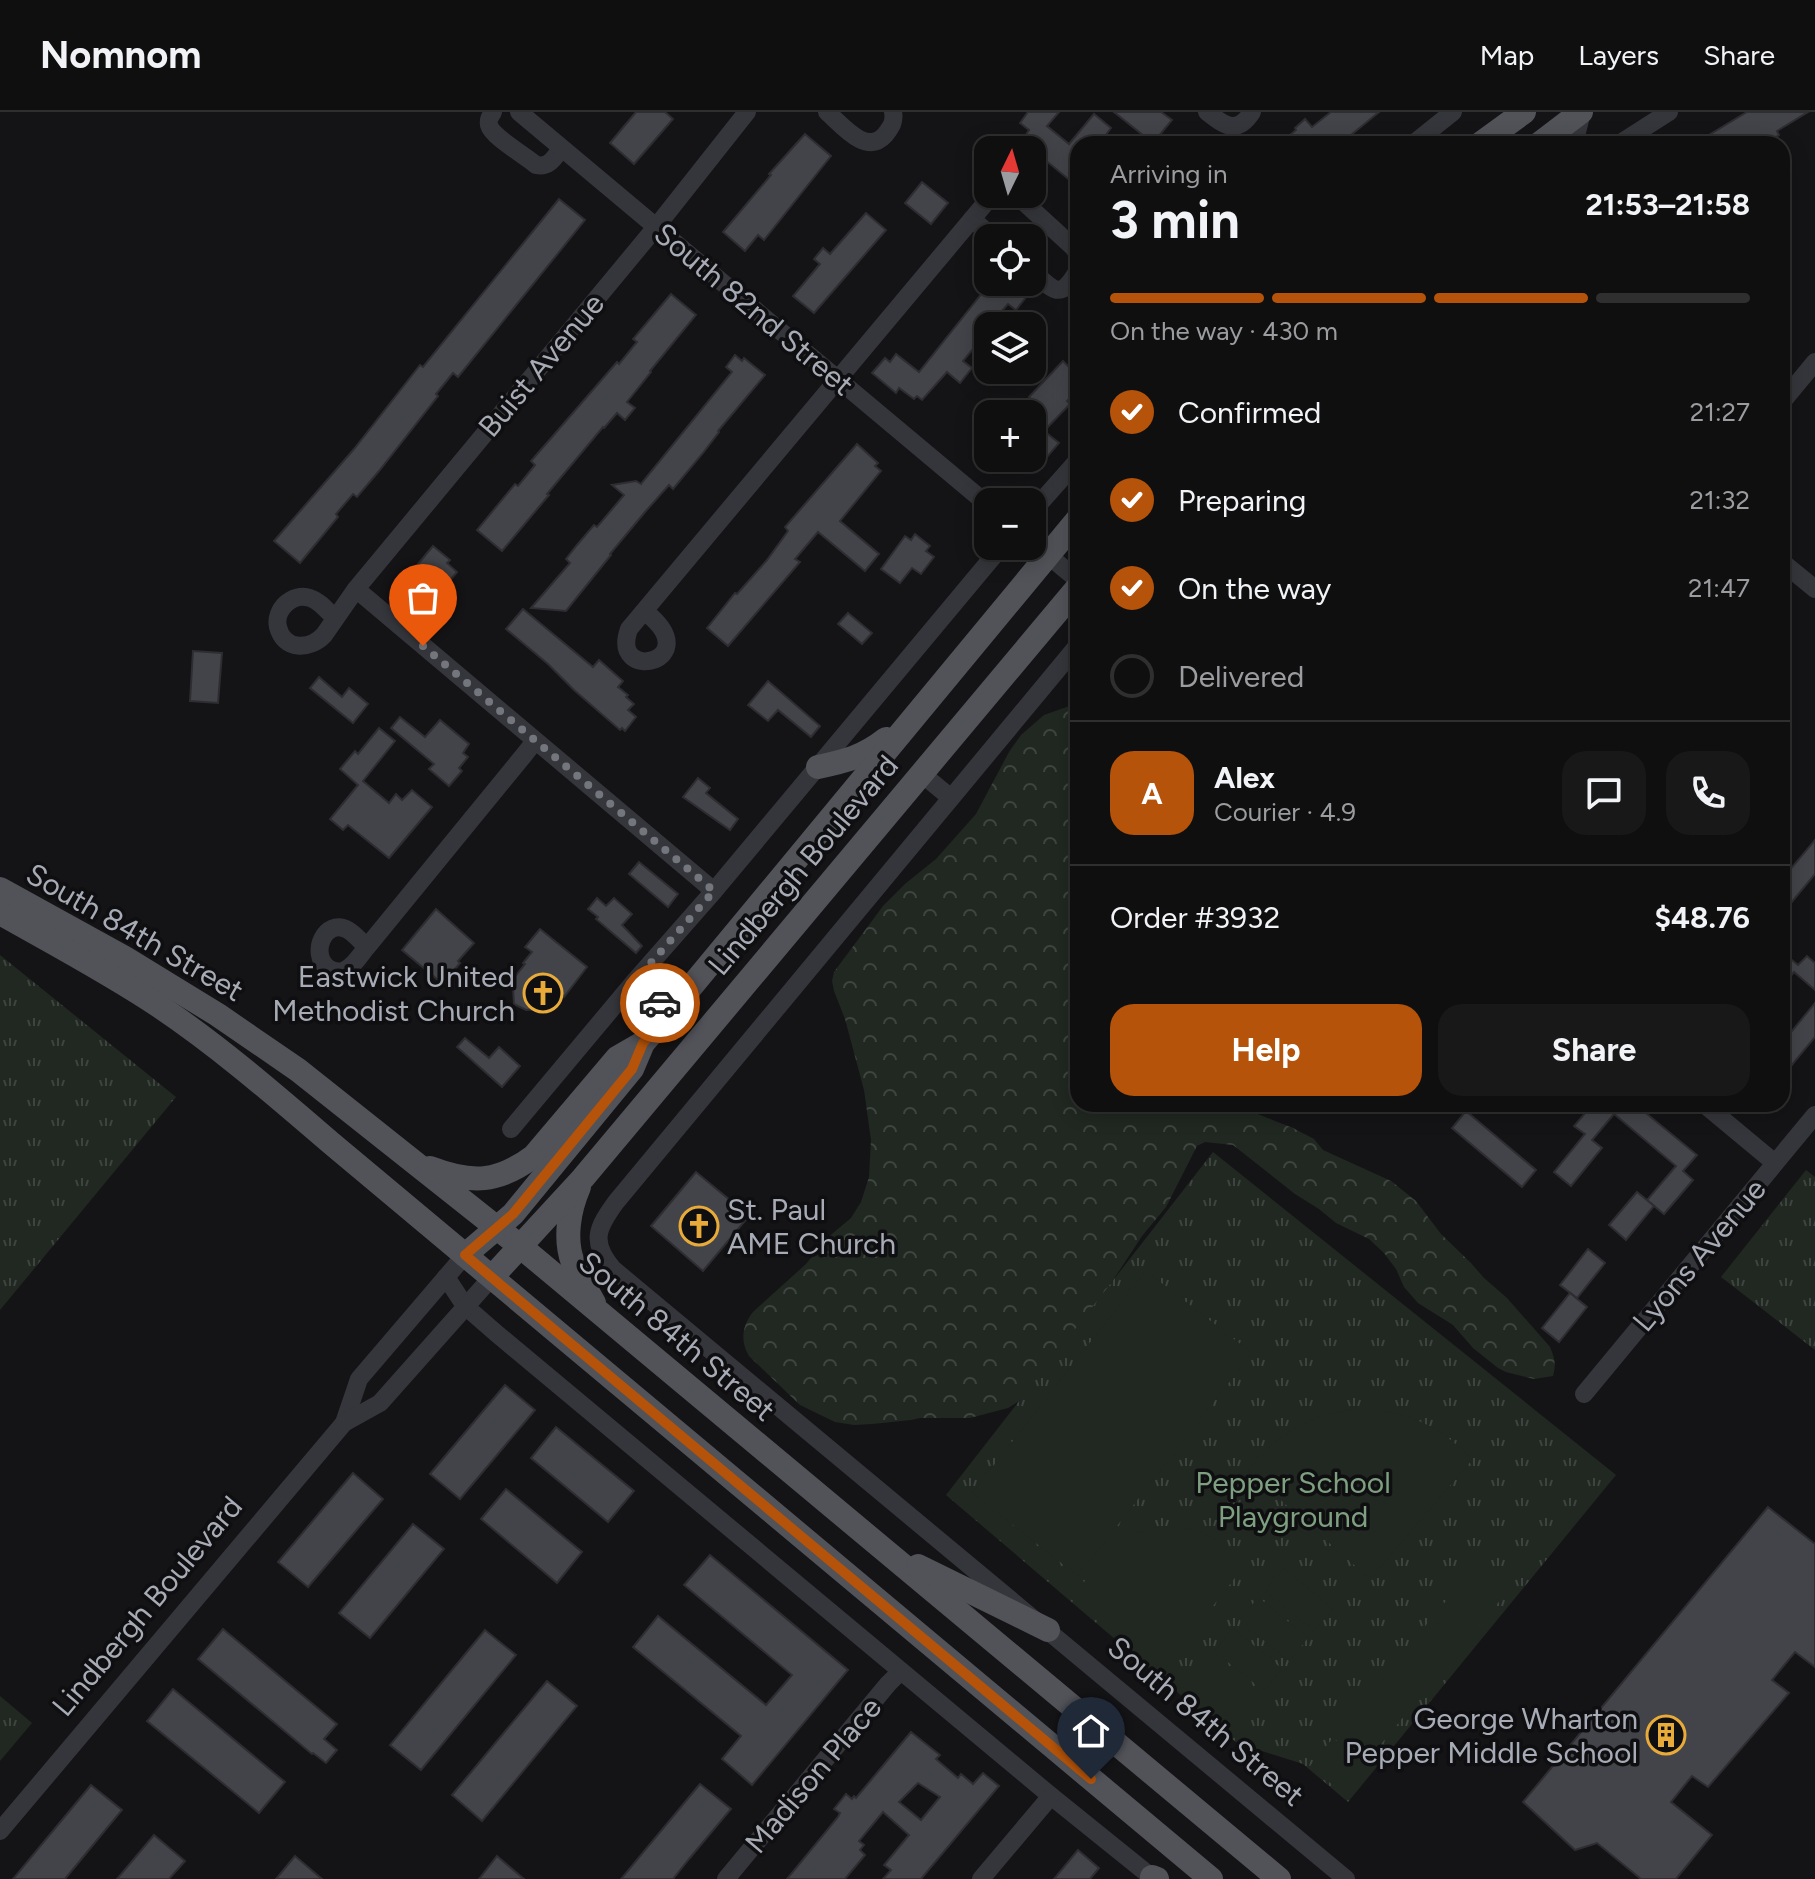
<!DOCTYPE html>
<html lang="en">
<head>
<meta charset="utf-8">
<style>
	body { margin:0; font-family:Figtree,sans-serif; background:#181819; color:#f1f3f6; height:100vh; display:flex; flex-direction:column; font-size:30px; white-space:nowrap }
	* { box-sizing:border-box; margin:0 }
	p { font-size:26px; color:#9b9c9f }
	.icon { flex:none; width:44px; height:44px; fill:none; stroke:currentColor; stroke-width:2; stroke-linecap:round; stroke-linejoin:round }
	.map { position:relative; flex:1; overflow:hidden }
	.details { position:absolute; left:1070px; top:24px; width:720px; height:976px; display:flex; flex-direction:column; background:#0f0f10; border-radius:24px; box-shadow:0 4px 20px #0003,0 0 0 2px #2f2f30 }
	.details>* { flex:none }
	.needle { width:52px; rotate:5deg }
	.controls { position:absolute; left:974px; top:24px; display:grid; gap:16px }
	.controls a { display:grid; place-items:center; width:72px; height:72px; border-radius:16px; background:#0f0f10; box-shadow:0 4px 20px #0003,0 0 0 2px #2f2f30; font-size:40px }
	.pin { position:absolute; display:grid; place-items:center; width:68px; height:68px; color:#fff; margin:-82px -34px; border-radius:50% 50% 50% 0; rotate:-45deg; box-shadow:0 0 8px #0007 }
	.pin .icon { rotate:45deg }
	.courier { position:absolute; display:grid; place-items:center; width:80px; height:80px; margin:-40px; border:6px solid #b45309; border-radius:50%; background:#fff; color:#222; box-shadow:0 2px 10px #0007 }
	.overview em { font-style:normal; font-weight:700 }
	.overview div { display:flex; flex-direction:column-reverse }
	.overview { display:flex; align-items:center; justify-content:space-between; height:136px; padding:0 40px }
	h1 { font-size:52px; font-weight:700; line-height:60px }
	.bar { display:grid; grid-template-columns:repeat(4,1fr); gap:12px 8px; align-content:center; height:96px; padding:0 40px }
	.bar i { height:10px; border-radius:6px; background:#2f2f30 }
	.bar .selected { background:#b45309 }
	.bar p { grid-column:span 4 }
	.line { display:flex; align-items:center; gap:20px; padding:0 40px; border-top:2px solid #2f2f30 }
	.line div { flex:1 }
	.round { display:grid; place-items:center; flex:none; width:84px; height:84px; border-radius:24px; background:#181819 }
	ol { padding:0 40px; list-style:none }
	li { display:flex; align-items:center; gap:24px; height:88px }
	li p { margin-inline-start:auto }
	li .icon { padding:8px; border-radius:50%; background:#b45309; color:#fff; stroke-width:4 }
	li:last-child { color:#9b9c9f }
	li i { width:44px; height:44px; border:4px solid #2f2f30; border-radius:50% }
	.cta { display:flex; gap:16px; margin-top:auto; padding:16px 40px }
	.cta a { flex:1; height:92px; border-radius:24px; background:#b45309; color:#fff; font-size:32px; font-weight:700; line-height:92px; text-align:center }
	.cta a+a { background:#181819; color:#f1f3f6 }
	header { display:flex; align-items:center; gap:48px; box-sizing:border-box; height:112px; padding:0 40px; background:#0f0f10; border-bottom:2px solid #2f2f30 }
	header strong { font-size:38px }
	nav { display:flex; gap:44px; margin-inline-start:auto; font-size:28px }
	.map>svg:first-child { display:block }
	.forest { fill:url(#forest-crowns) }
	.park { fill:url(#park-tufts) }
	.pitch { fill:#202821 }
	.building { fill:#434449; stroke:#2e2e32; stroke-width:2; fill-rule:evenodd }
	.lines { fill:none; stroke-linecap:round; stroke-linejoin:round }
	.minor { stroke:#35363b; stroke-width:18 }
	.major { stroke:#515359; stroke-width:24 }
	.done { stroke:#74767d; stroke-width:8; stroke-dasharray:0 14.4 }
	.route { stroke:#b45309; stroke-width:10 }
	.labels { text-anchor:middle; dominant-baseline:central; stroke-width:7; stroke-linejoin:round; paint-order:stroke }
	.street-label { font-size:30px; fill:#a7abb5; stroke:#0f0f11 }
	.poi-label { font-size:30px; fill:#a7abb5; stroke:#0f0f11; text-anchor:end }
	.park-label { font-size:30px; fill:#7e9f80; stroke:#0f0f11 }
</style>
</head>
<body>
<header>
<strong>Nomnom</strong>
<nav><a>Map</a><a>Layers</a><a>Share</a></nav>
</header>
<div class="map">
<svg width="1815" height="1767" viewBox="0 0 1815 1767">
	<defs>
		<pattern id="forest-crowns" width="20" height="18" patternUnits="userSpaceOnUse" patternTransform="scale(2)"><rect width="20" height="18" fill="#202821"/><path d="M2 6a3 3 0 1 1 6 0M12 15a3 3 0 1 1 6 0" fill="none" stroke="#3e443f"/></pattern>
		<pattern id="park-tufts" width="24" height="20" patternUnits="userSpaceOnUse" patternTransform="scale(2)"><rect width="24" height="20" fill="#202821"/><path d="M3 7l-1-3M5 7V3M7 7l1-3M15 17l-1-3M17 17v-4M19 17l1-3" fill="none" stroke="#3e443f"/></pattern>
	</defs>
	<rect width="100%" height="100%" fill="#141416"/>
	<path class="forest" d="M1078,591v401h145l2,2 20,3 48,19 21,11 9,11 68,31 25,20 25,33 30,29 13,15 23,20 43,49c5,11 6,18 3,29l-19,3 -28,-7 -8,-4 -25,-20 -20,-23 -35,-22 -14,-16 -8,-18 -12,-16 -15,-14 -33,-16 -17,-14 -24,-15 -62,-49 -28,-3 -8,4 -31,61 -24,29 -38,58 -80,104 -16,10 -38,10h-50l-9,2 -39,4 -18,1 -19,-3 -35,-17 -51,-49c-9,-15 -7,-30 4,-44l53,-48 20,-25 25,-21 10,-16 8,-25 2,-37 -7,-50 -19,-71 -11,-28 -2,-10 2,-9 49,-66 22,-22 31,-25 40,-45 33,-62 12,-17 23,-20z"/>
	<g class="park">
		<polygon points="0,843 176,985 0,1198"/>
		<polygon points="1213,1040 1616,1363 1348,1690 1303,1652 1237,1631 946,1383"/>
		<polygon points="1806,1058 1815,1065 1815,1238 1721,1165"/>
		<polygon points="0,1584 32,1611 0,1649"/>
	</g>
	<g class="pitch">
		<polygon points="1146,1159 1252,1241 1078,1464 972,1381"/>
		<path d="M1356,1297c49,1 83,15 116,51l-102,119 -122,-108c28,-37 62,-57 108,-62z"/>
		<path d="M1169,1414c32,2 55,15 76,39l-79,101 -85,-77c16,-39 46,-60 88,-63z"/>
		<polygon points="1480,1448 1512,1474 1464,1532 1432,1506"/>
		<polygon points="1283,1456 1333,1497 1314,1519 1265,1479"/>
		<polygon points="1258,1485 1308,1526 1289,1549 1240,1509"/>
		<polygon points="1431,1507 1463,1533 1366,1650 1334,1624 1382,1567 1387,1570 1383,1565"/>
		<polygon points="1233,1516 1282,1557 1264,1579 1214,1539"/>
		<polygon points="1208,1546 1257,1587 1239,1609 1190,1569"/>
		<polygon points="1333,1626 1365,1652 1341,1680 1310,1654"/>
	</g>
	<g class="building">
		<polygon points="636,0 665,0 673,7 634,52 610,31"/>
		<polygon points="1028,0 1059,0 1047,14 1069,32 1094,2 1111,16 1099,32 1078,32 1078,75 1022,29 1029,18 1020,11"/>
		<polygon points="1114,0 1161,0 1172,8 1153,31"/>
		<polygon points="1331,0 1379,0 1340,32 1279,32 1296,18 1295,16 1305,7 1312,15"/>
		<polygon points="1747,0 1808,0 1777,19 1779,23 1766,32 1694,32"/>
		<polygon points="805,22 831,44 764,128 758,123 745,139 723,120 771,63 769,62"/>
		<polygon points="922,70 948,91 931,112 905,91"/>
		<polygon points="559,87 585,108 458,265 453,261 436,282 438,284 379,359 357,385 353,382 336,402 338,405 300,451 274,429 354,337 420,253 423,255"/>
		<polygon points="866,101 886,118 814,201 793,184 820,152 814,147 823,136 830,142"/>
		<polygon points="991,170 1010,170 1027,184 1016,198 1008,192 988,214 984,220 986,221 963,249 972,256 960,271 947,260 922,288 917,284 914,287 899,276 896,281 872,261 885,246 890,250 896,242 919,260"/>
		<polygon points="671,182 696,203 650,259 651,260 627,290 635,296 625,308 617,301 604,316 603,315 547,382 549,383 502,439 477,418 515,372 518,374 535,353 531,349 552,325 617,250 619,252 637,230 633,227"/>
		<polygon points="735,243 742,249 744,246 765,263 718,319 719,320 703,341 673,377 669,373 645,400 610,442 611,443 566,499 531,496 570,451 566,447 577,433 594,413 597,415 624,383 612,373 636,369 641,372 732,260 726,255"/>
		<polygon points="1078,243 1078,278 1067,289 1070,292 1044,319 1059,331 1041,352 1032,345 1032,288 1029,285 1063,249 1068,254"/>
		<polygon points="857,332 878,351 875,354 881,359 840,409 879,442 865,459 818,420 795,447 800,450 728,534 707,516 735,481 737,482 767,448 788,419 785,415"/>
		<polygon points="915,422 930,434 926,439 934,445 921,462 912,456 900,471 881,457 905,424 911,428"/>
		<polygon points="433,434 450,448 447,451 457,460 437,484 412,462 419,453 418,452"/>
		<polygon points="523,497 593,555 599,548 623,569 618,575 628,583 626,585 634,592 628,598 636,605 625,619 622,616 620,618 574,578 548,552 506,517"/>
		<polygon points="848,501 872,521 862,532 838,512"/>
		<polygon points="193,539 222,541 218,591 190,589"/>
		<polygon points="319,565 342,585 349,576 368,592 353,611 310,576"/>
		<polygon points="768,569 820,614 811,625 778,598 768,609 748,593"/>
		<polygon points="400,605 425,625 440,608 469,632 463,641 468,645 459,656 462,659 449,674 429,657 434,652 391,616"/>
		<polygon points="379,616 395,629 363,669 389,691 396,682 402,688 412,678 432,695 389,746 348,713 343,718 330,707 358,673 340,657 355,639 358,642"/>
		<polygon points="698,666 710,676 706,681 738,707 730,718 683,685"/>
		<polygon points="1815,728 1815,762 1782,802 1782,767"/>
		<polygon points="639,750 678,782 668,795 629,762"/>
		<polygon points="597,786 606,794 614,786 632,802 622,813 642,834 636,841 596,807 598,805 588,797"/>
		<polygon points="436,797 474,831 458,849 460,851 443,872 402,838"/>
		<polygon points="540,817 587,855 564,885 556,878 540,897 526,898 514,892 513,875 509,872 525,852 523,851 532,840 525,835"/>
		<polygon points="1782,840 1798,853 1807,844 1815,851 1815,878 1794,860 1782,874"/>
		<polygon points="1815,891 1815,925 1782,965 1782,931"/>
		<polygon points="465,926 489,946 499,935 520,954 502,975 457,935"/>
		<polygon points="1593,992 1635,992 1697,1043 1683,1059 1693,1068 1664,1102 1647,1088 1676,1054 1614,1002 1592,1028 1602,1036 1571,1074 1554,1060 1585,1022 1574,1014"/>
		<polygon points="1466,999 1536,1058 1522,1075 1452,1016"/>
		<polygon points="696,1060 749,1104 703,1159 651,1114"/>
		<polygon points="1637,1080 1654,1094 1626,1128 1609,1113"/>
		<polygon points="1588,1137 1605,1151 1577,1186 1560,1173"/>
		<polygon points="1570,1181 1587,1195 1559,1230 1542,1216"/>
		<polygon points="505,1273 535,1298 460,1387 430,1362"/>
		<polygon points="556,1315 634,1379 608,1410 531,1346"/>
		<polygon points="353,1361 383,1387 308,1475 278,1450"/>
		<polygon points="506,1377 582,1440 557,1471 481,1407"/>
		<polygon points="1768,1395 1815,1432 1815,1555 1795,1540 1772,1568 1789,1581 1708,1675 1692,1664 1671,1690 1712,1723 1676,1767 1641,1767 1597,1731 1575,1738 1523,1690"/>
		<polygon points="413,1412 444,1437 370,1526 339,1501"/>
		<polygon points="710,1443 848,1558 752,1673 722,1647 741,1624 633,1535 658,1504 766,1593 792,1563 684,1473"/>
		<polygon points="223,1517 337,1612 324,1627 337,1638 326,1651 313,1641 312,1642 198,1547"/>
		<polygon points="485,1518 516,1543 421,1658 390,1633"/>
		<polygon points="547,1569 577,1594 482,1709 452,1683"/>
		<polygon points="173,1577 285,1670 259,1701 147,1609"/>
		<path d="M911,1620l29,23 -4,4 22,19 3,-4 12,10 10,-11 16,13 -78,93h-38l8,-9 -7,-5 25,-30 -26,-23 -24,29 5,4 -4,5 5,5 -20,24h-58l51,-62 2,-4 -6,-4 12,-15 6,5 2,-3 2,2zM918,1671l22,14 -19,23 -22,-18z"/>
		<polygon points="700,1672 731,1697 689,1747 673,1767 621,1767"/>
		<polygon points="91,1673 122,1698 88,1739 65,1767 13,1767"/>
		<polygon points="154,1723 185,1749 169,1767 117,1767"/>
		<polygon points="1078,1738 1099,1756 1090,1767 1054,1767"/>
		<polygon points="295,1744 322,1767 276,1767"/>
		<polygon points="497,1744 524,1767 479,1767"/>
	</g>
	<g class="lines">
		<g class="minor">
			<path d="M493,0c-3,5 -5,7 -4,13 3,12 37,31 47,40 13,3 18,-7 25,-16"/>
			<polyline points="519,0 988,393"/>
			<path d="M827,0c15,13 39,44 58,23 6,-8 10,-13 8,-23"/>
			<path d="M1207,0c18,14 30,23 45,0"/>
			<polyline points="1413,32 1453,0"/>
			<polyline points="1574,32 1582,0"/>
			<polyline points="1619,32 1669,0"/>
			<polyline points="1015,82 1074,136 1078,143"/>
			<polyline points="972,107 994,126"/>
			<path d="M1032,159c22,19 28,31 46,-1"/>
			<polyline points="1782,290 1815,250"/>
			<polyline points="1032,400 1078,348"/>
			<polyline points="1032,430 1078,468"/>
			<polyline points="1782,450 1815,477"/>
			<polyline points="356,477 714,779"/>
			<path d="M644,499c66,50 -35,74 -15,18l364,-435"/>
			<path d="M335,506c-8,-7 -15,-17 -25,-20 -18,-6 -36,12 -32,29 6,24 32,23 46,8l32,-46 300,-362 91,-115"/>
			<path d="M1078,533l-462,557c-19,26 -26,40 -3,67l733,610"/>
			<polyline points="922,662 951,686"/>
			<path d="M367,835c-6,-5 -12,-13 -19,-17 -23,-13 -39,24 -20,38 6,4 11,5 17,2 9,-4 16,-16 22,-23l157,-192 11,-14"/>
			<polyline points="634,870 671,899"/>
			<polyline points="1704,992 1775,1051"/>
			<polyline points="511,1017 634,870 714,779 1002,434"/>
			<polyline points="446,1165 465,1194 496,1221 1051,1684 1154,1767"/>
			<polyline points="1584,1282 1815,1003"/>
			<polyline points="344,1311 359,1267 465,1143"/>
			<polyline points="0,1719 344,1311 380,1291 492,1165"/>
			<polyline points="726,1767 888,1572 901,1559"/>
			<polyline points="981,1767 1051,1684"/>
		</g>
		<g class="major">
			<polyline points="1480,32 1524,0"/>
			<polyline points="1539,32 1581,0"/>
			<path d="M818,655c28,-6 45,-10 68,-28"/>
			<polyline points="0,777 125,846 218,903 298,958 521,1135 1279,1767"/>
			<path d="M0,801c53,30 108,59 159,93 61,41 116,89 172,137l880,736"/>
			<path d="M430,1056c42,16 68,15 104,-12l83,-98 26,-15"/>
			<path d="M579,1075c-10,23 -15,52 -6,76 6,14 14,27 21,40"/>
			<polyline points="465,1143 513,1102 632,957 643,931 671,899 1078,407"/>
			<polyline points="492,1165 583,1066 1078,475"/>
			<polyline points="918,1454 1048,1518"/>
			<polyline points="1152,1765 1157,1767"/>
		</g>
	</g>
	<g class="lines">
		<polyline class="done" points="423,534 714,779 634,870 660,891"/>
		<polyline class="route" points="660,891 671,899 643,931 632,957 513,1102 465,1143 1091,1667"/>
	</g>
	<defs>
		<g id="church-ring" transform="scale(2)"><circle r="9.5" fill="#0f0f11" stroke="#e8ab3a" stroke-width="1.5"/><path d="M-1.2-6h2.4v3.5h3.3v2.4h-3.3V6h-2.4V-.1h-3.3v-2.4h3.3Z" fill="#e8ab3a"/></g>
		<g id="building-ring" transform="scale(2)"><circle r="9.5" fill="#0f0f11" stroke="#e8ab3a" stroke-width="1.5"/><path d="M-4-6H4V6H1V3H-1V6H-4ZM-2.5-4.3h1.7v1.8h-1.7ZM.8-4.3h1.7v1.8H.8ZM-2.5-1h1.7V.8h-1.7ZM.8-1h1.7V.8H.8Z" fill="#e8ab3a"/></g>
	</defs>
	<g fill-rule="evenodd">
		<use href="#church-ring" x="543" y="881"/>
		<use href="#church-ring" x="699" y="1114"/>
		<use href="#building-ring" x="1666" y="1623"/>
	</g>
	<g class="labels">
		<g class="street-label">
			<text transform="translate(754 197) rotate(40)">South 82nd Street</text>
			<text transform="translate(541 253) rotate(-50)">Buist Avenue</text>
			<text transform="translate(803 753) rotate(-50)">Lindbergh Boulevard</text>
			<text transform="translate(135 820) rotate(30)">South 84th Street</text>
			<text transform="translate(1699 1143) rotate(-50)">Lyons Avenue</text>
			<text transform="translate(677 1224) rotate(40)">South 84th Street</text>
			<text transform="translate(147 1494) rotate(-50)">Lindbergh Boulevard</text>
			<text transform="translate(1206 1609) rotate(40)">South 84th Street</text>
			<text transform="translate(813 1663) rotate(-50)">Madison Place</text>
		</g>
		<g class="poi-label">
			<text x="515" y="864">Eastwick United<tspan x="515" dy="34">Methodist Church</tspan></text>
			<text x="727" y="1097" text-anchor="start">St. Paul<tspan x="727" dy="34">AME Church</tspan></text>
			<text x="1638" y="1606">George Wharton<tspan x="1638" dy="34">Pepper Middle School</tspan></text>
		</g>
		<g class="park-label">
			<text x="1293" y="1370">Pepper School<tspan x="1293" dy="34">Playground</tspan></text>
		</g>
	</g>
</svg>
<div class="controls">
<a><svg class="needle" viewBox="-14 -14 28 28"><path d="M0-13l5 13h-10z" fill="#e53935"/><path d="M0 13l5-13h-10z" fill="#9b9c9f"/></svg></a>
<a><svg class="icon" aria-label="locate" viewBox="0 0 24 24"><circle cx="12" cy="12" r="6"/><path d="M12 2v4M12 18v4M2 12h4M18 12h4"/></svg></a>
<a><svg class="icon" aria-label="layers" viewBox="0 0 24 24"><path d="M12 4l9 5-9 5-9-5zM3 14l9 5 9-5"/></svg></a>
<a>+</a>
<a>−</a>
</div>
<div class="pin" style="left:423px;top:534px;background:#ea580c"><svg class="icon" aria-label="bag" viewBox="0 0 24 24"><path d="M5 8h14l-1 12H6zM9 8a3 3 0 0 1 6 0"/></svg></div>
<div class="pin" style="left:1091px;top:1667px;background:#1f2937"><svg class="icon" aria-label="home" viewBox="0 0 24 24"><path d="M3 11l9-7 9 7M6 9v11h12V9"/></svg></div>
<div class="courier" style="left:660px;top:891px"><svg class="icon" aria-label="car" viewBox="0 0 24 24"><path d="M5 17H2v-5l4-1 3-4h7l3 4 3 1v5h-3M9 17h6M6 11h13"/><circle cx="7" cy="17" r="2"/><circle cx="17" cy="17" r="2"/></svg></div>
<section class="details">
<div class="overview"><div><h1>3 min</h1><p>Arriving in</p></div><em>21:53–21:58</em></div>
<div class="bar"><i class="selected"></i><i class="selected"></i><i class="selected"></i><i></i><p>On the way · 430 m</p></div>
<ol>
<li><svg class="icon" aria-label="check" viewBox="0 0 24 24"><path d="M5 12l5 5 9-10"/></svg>Confirmed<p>21:27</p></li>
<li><svg class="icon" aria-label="check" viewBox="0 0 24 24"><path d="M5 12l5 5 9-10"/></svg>Preparing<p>21:32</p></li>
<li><svg class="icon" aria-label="check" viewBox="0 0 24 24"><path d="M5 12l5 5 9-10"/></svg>On the way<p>21:47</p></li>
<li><i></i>Delivered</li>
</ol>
<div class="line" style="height:144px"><b class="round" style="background:#b45309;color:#fff">A</b><div><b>Alex</b><p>Courier · 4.9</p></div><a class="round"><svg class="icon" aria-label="chat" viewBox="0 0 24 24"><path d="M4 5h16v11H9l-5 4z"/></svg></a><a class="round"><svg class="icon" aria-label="phone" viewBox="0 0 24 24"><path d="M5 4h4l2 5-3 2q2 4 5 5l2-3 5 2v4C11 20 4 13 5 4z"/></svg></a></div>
<div class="line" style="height:104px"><div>Order #3932</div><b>$48.76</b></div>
<div class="cta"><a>Help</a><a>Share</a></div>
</section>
</div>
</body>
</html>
